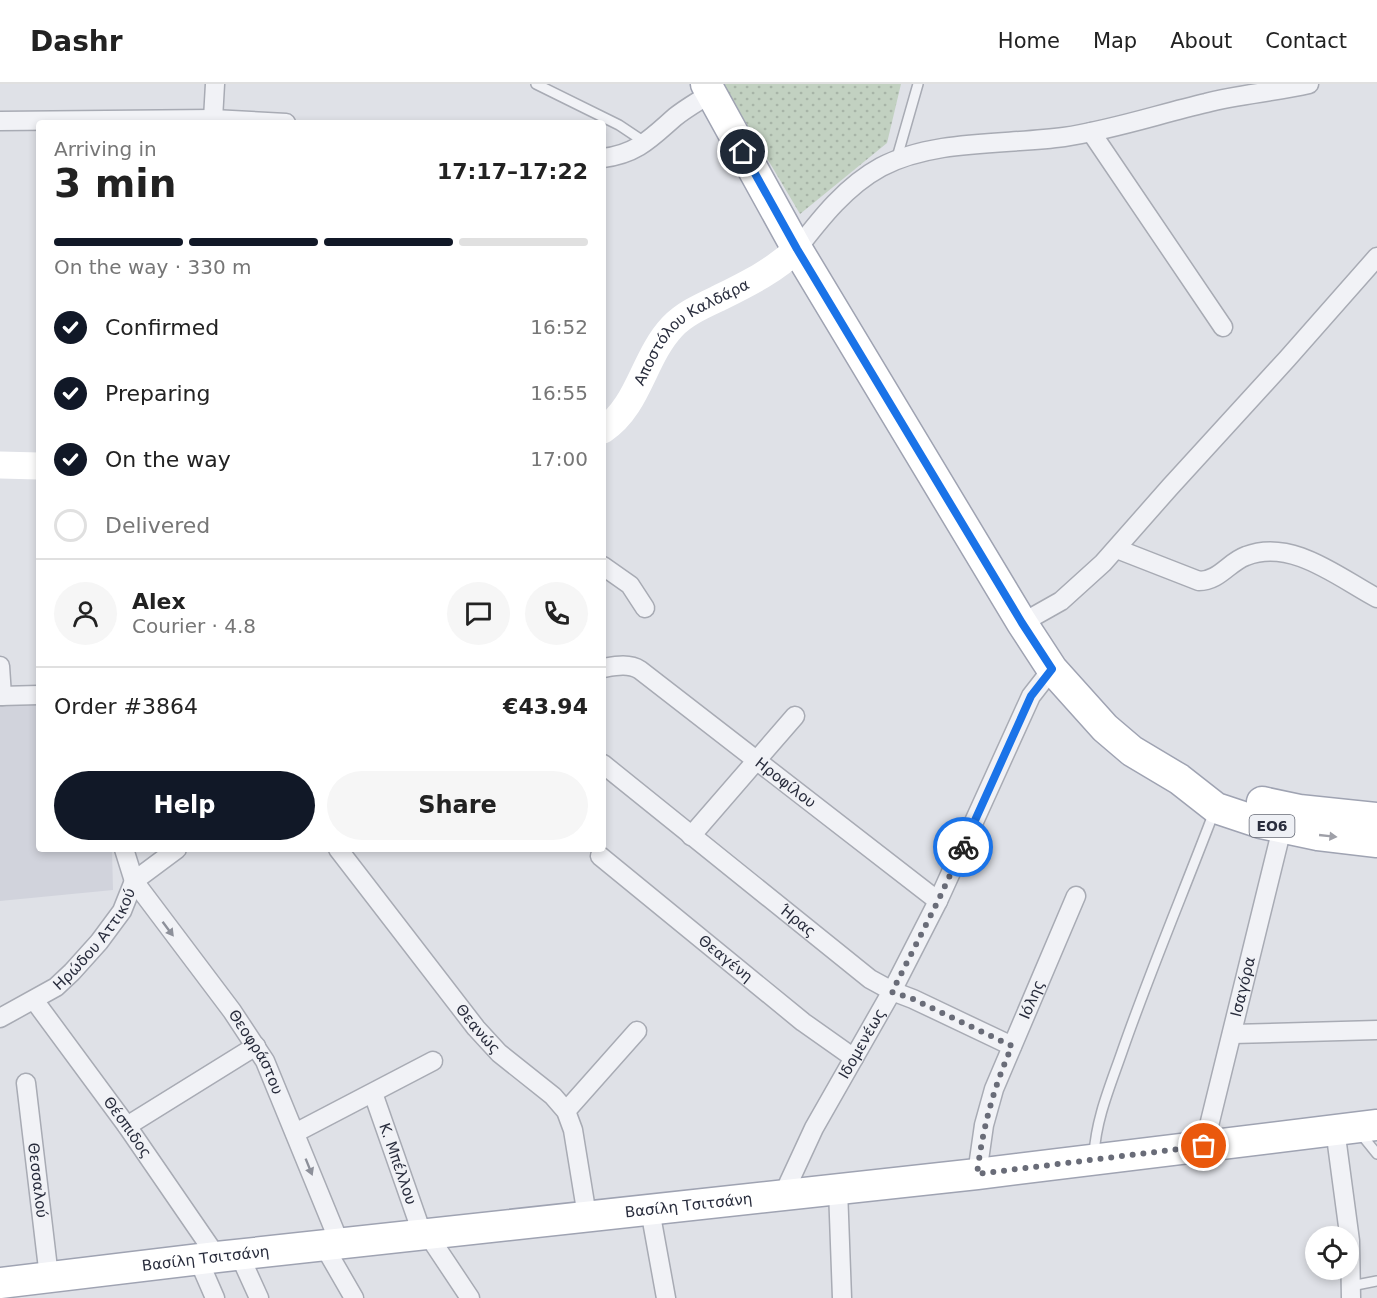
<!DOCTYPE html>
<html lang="en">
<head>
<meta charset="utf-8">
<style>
	body { margin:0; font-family:"DejaVu Sans",sans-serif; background:#f6f6f6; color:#222; height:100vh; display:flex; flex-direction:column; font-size:22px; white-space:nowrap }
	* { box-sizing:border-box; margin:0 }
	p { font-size:20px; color:#767676 }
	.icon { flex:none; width:33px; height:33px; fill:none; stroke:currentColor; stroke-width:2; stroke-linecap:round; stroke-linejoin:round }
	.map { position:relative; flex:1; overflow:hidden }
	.details { position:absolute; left:36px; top:36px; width:570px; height:732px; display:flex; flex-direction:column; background:#fff; border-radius:6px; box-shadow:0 3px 9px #0003 }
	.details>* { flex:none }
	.tools { position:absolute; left:1305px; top:1142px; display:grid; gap:12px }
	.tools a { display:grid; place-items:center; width:54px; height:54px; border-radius:50%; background:#fff; box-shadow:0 3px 9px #0003; font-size:30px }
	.pin { position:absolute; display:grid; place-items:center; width:51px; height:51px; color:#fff; margin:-26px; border:3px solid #fff; border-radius:50%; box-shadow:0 2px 6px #0007 }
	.courier { position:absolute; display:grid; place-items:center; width:60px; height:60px; margin:-30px; border:4px solid #1a73e8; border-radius:50%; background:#fff; color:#222; box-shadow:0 2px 8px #0007 }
	.summary em { font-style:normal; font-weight:700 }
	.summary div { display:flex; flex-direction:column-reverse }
	.summary { display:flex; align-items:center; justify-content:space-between; height:102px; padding:0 18px }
	h1 { font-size:39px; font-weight:700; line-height:45px }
	.bar { display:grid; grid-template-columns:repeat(4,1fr); gap:9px 6px; align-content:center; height:72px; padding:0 18px }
	.bar i { height:8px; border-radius:4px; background:#e0e0e0 }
	.bar .active { background:#111827 }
	.bar p { grid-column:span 4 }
	.line { display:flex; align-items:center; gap:15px; padding:0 18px; border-top:2px solid #e0e0e0 }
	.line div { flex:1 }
	.round { display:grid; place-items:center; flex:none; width:63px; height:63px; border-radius:32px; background:#f6f6f6 }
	ol { padding:0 18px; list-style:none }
	li { display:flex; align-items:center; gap:18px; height:66px }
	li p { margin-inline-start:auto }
	li .icon { padding:6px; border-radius:50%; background:#111827; color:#fff; stroke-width:4 }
	li:last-child { color:#767676 }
	li i { width:33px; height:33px; border:3px solid #e0e0e0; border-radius:50% }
	.cta { display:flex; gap:12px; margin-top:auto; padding:12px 18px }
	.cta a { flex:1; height:69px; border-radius:36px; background:#111827; color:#fff; font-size:24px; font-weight:700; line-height:69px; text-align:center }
	.cta a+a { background:#f6f6f6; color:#222 }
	header { display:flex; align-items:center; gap:36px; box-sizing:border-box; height:84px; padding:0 30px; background:#fff; border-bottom:2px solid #e0e0e0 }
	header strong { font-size:28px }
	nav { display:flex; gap:33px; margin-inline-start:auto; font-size:21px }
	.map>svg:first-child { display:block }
	.built { fill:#d1d3dc }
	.green { fill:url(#green-dots) }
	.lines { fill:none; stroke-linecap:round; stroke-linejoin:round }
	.lane-casing { stroke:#a8abb4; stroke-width:12 }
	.street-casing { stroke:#a8abb4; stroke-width:21 }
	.primary-casing { stroke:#9fa3b2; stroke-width:33 }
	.lane { stroke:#f1f2f6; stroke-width:9 }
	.street { stroke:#f1f2f6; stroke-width:18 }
	.secondary { stroke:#fff; stroke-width:27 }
	.primary { stroke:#fff; stroke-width:30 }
	.oneway { fill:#9fa0a8 }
	.oneway2 { fill:#8d909a }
	.done { stroke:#696c78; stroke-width:6; stroke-dasharray:0 10.8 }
	.route { stroke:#1a73e8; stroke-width:8 }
	.labels { text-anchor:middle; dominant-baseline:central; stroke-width:5; stroke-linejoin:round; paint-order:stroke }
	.shield { fill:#eef0f5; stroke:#646874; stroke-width:1.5 }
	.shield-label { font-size:14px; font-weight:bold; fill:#292d3d }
	.street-label { font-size:15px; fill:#292d3d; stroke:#eef0f5 }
</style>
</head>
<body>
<header>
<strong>Dashr</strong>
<nav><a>Home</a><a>Map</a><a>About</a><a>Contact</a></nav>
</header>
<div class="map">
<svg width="1377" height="1214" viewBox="0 0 1377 1214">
	<defs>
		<pattern id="green-dots" width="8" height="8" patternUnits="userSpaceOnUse" patternTransform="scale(1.5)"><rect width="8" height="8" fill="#c2d1c1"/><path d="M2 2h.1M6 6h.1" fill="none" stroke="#a7b4a7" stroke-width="1.8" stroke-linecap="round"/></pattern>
	</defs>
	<rect width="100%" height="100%" fill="#dfe1e7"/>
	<polygon class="built" points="39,617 39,765 112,765 113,806 0,817 0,618"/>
	<polygon class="green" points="723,0 901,0 887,59 800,130"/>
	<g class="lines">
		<g class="lane-casing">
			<g id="lane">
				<polyline points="536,0 619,41 646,59"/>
				<polyline points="896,77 918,0"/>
				<polyline points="1360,1049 1377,1070"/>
				<path d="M1094,1071c2,-37 17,-71 29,-106 28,-80 61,-158 91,-237"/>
				<polyline points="1351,1202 1377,1197"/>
			</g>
		</g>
		<g class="street-casing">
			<g id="street">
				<polyline points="213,35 215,0"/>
				<polyline points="0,37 213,35 286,39"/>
				<polyline points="1091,48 1223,243"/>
				<path d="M603,74c34,-4 48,-20 72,-41 11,-9 24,-16 36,-24"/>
				<path d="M797,165c24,-31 49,-63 84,-82 53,-28 125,-22 183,-30 48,-7 95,-23 142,-34 34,-9 69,-11 103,-19"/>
				<path d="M1117,465l82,32c20,0 30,-19 47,-25 46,-18 93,22 131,42"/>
				<polyline points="603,482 630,501 645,524"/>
				<polyline points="1022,539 1061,517 1103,479 1170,403 1287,275 1377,173"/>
				<polyline points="0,582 2,612"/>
				<path id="s1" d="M603,584c12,-2 26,-5 37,2l298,231"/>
				<polyline points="0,612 39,611"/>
				<path id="s2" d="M603,680l267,215 22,12 21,8 99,47"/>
				<polyline points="691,752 795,632"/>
				<path id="s3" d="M124,765l10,32 98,130 33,50 75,183"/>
				<path id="s4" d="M338,765l138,179 23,25 54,43 13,15 7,19 14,86"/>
				<path id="s5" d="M600,772l203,166 51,36"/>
				<path id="s6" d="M34,916l93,126 90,131"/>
				<path id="s7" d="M0,934l56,-31 16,-15 27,-30 23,-31 12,-30 43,-32"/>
				<polyline points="1232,950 1377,946"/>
				<path id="s8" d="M26,999l23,194"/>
				<path id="s9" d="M373,1009l50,143"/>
				<polyline points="566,1027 637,947"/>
				<polyline points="127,1042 256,962"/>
				<polyline points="1335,1045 1350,1157 1351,1214"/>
				<polyline points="295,1049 433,977"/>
				<path id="s10" d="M1204,1062l78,-318"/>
				<path id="s11" d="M977,1090l7,-49 10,-36 82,-193"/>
				<polyline points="838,1105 842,1214"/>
				<path id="s12" d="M783,1111l31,-67 78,-137 46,-90 93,-205 21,-27"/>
				<polyline points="650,1126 666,1214"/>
				<polyline points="428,1151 470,1214"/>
				<polyline points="324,1162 354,1214"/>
				<polyline points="239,1170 259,1214"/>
				<polyline points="198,1175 215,1214"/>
			</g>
		</g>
		<g class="primary-casing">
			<g id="primary">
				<polyline points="706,0 797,165 1022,539 1052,585 1105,644 1132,667 1179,695 1216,724 1261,739 1318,751 1377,758"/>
				<polyline points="1262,718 1299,726 1377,734"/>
				<path id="s14" d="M0,1199l217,-26 760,-83 400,-49"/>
			</g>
		</g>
		<use href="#lane" class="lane"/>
		<use href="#street" class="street"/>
		<g class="secondary">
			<path id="s13" d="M603,346c36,-24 40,-72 69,-103 12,-13 30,-21 47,-29 28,-14 55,-27 78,-49"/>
			<polyline points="0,381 39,382"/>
		</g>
		<use href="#primary" class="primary"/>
	</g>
	<defs><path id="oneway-solid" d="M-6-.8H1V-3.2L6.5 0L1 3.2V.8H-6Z" transform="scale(1.5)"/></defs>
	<use class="oneway" href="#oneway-solid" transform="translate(1328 752) rotate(6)"/>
	<g class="oneway2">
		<use href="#oneway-solid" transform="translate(168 845) rotate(53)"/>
		<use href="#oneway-solid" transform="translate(309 1083) rotate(68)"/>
	</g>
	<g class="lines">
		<path class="done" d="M963,763l-25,54 -46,91 21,7 99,47c-19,43 -29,81 -35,128l227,-28"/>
		<polyline class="route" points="743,68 797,165 1022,539 1052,585 1031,612 963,763"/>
	</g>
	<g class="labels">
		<rect class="shield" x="1249.5" y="731" width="45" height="22" rx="4.5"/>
		<g class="shield-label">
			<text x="1272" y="742">ΕΟ6</text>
		</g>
		<g class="street-label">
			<text stroke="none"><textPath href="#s13" startOffset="136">Αποστόλου Καλδάρα</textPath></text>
			<text stroke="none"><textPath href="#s1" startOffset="222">Ηροφίλου</textPath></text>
			<text stroke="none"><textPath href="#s2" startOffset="250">Ήρας</textPath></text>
			<text stroke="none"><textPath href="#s7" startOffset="126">Ηρώδου Αττικού</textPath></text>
			<text stroke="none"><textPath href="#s5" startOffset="162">Θεαγένη</textPath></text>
			<text stroke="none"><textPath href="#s10" startOffset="164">Ισαγόρα</textPath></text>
			<text stroke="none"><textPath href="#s11" startOffset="184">Ιόλης</textPath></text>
			<text stroke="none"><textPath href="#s4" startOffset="228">Θεανώς</textPath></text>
			<text stroke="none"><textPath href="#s12" startOffset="171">Ιδομενέως</textPath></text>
			<text stroke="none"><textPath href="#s3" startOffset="244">Θεοφράστου</textPath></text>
			<text stroke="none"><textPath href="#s6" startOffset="158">Θέσπιδος</textPath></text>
			<text stroke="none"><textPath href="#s9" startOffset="75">Κ. Μπέλλου</textPath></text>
			<text stroke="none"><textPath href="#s8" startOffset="98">Θεσσαλού</textPath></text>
			<text stroke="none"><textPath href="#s14" startOffset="693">Βασίλη Τσιτσάνη</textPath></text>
			<text stroke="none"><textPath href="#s14" startOffset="207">Βασίλη Τσιτσάνη</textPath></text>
		</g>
	</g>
</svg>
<div class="tools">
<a><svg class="icon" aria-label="locate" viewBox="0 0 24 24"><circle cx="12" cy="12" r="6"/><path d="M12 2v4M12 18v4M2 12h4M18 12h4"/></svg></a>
</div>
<div class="pin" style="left:1204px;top:1062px;background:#ea580c"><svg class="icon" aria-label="bag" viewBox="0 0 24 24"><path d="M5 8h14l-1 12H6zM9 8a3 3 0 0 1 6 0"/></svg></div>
<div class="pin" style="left:743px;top:68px;background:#1f2937"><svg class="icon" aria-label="home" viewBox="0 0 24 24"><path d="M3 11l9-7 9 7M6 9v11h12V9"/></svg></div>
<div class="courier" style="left:963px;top:763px"><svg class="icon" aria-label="bike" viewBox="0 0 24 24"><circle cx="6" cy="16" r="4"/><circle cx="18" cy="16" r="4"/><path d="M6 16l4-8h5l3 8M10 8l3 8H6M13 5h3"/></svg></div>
<section class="details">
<div class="summary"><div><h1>3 min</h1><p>Arriving in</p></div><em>17:17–17:22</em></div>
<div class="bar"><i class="active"></i><i class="active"></i><i class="active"></i><i></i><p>On the way · 330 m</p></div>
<ol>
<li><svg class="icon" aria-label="check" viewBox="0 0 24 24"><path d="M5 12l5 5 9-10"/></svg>Confirmed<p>16:52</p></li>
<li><svg class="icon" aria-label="check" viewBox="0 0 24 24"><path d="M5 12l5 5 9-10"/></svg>Preparing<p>16:55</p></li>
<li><svg class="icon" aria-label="check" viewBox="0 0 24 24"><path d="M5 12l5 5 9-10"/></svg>On the way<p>17:00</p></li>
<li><i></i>Delivered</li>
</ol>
<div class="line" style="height:108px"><a class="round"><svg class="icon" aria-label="person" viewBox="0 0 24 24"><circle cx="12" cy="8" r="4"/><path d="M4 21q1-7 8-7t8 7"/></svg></a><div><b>Alex</b><p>Courier · 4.8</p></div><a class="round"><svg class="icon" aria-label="chat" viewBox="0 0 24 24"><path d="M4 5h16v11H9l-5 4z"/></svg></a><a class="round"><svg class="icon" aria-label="phone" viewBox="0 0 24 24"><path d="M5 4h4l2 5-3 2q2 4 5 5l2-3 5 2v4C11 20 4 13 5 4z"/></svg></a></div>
<div class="line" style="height:78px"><div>Order #3864</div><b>€43.94</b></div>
<div class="cta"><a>Help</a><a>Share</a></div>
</section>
</div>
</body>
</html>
